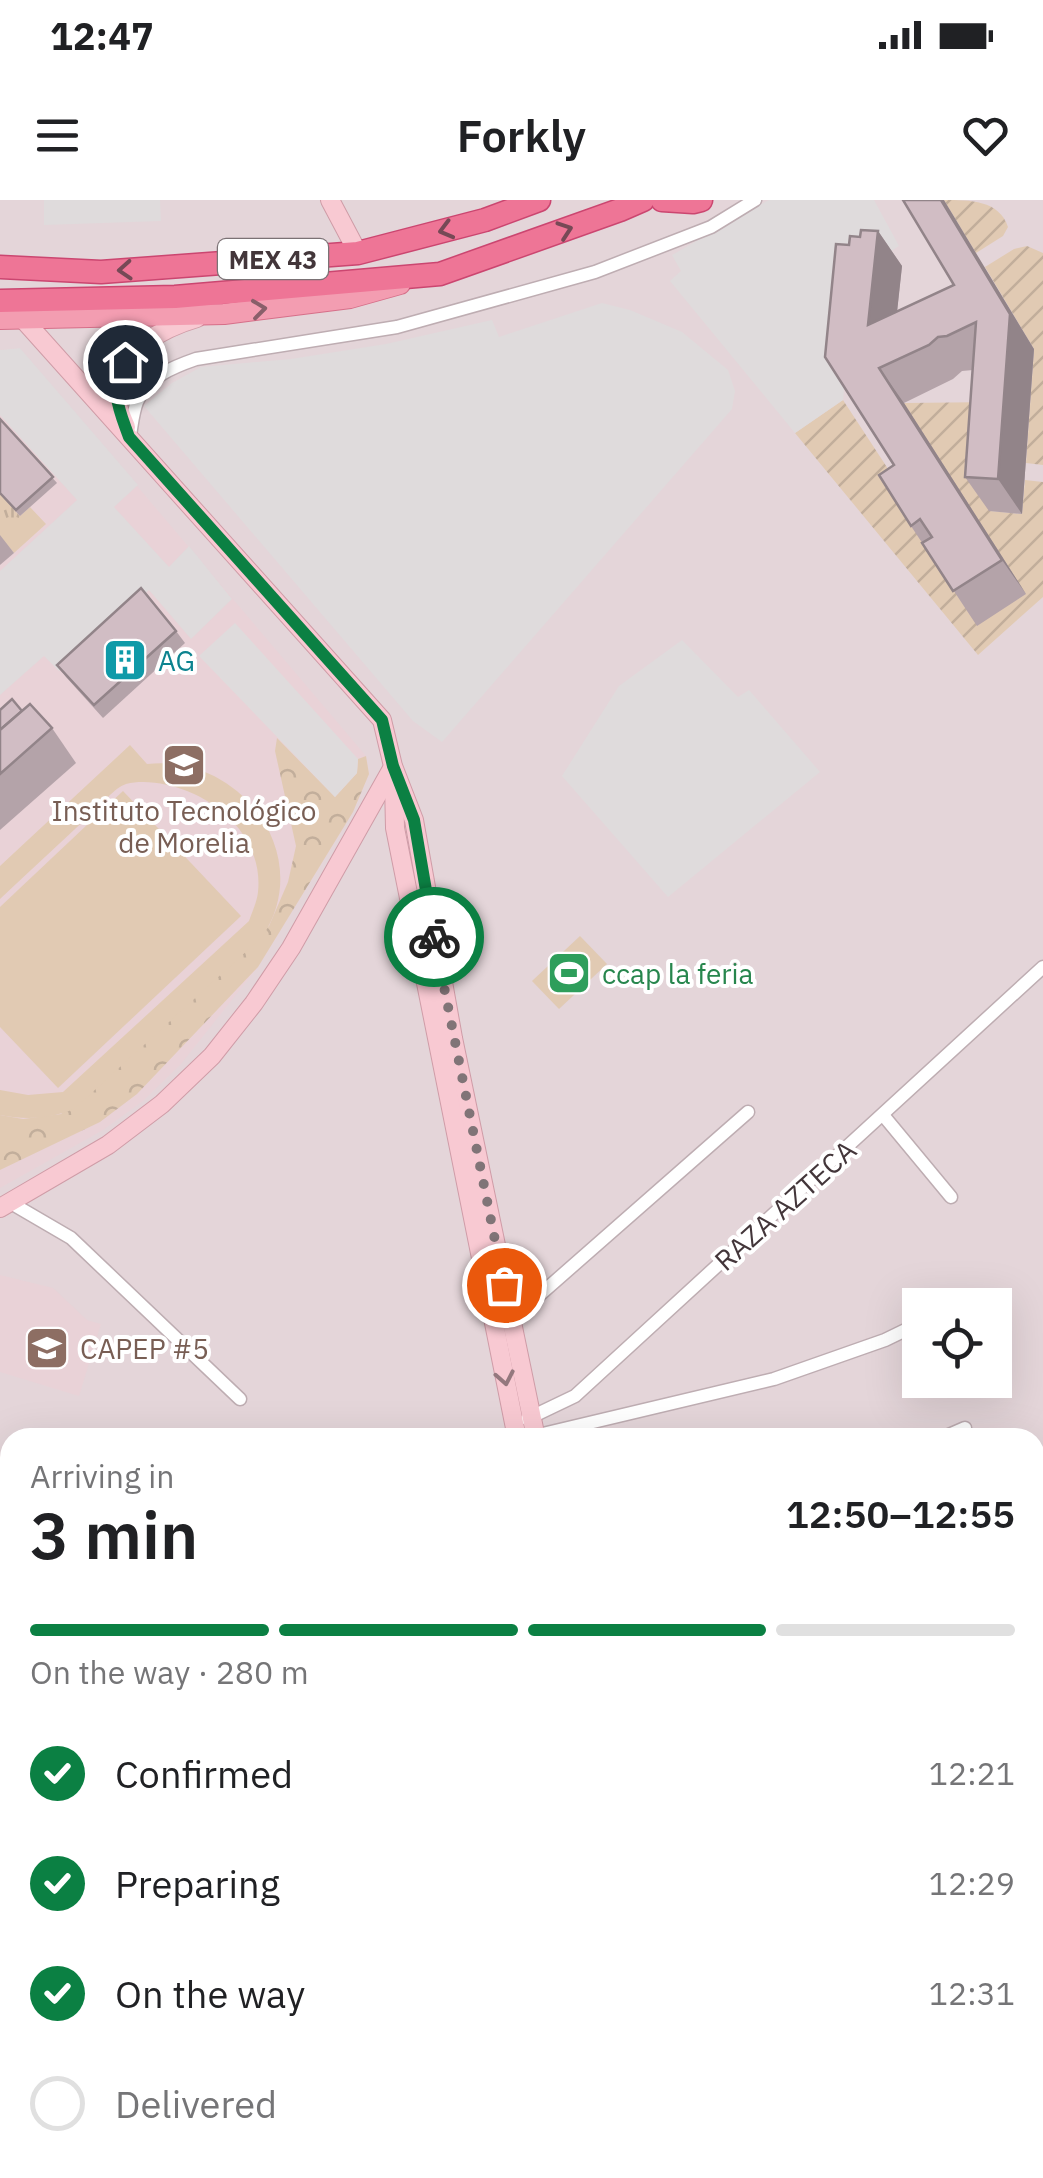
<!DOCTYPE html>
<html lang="en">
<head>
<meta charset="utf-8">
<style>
	body { margin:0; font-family:"IBM Plex Sans",sans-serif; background:#f2f2f2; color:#202124; height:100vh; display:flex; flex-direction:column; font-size:38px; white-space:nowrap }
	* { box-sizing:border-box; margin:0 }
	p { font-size:32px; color:#757577 }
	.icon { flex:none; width:55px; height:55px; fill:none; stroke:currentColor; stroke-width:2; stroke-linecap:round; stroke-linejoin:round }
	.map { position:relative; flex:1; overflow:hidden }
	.sheet { position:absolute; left:0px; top:1228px; width:1045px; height:752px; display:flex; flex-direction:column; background:#fff; border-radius:30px 30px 0 0; box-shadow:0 10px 40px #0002 }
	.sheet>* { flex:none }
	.controls { position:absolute; left:902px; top:1088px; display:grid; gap:20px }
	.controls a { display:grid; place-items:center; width:110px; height:110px; border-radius:0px; background:#fff; box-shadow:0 10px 40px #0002; font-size:50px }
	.pin { position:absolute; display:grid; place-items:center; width:85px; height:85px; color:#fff; margin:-42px; border:5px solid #fff; border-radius:50%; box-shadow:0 2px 10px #0007 }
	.courier { position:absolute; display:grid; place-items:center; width:100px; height:100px; margin:-50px; border:8px solid #0b8043; border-radius:50%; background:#fff; color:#222; box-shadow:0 2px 12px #0007 }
	.head em { font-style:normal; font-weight:600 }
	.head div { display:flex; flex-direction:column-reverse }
	.head { display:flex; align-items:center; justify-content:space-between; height:170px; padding:0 30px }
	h1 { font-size:65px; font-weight:600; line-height:75px }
	.bar { display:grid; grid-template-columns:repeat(4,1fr); gap:15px 10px; align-content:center; height:120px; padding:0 30px }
	.bar i { height:12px; border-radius:8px; background:#e0e0e0 }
	.bar .selected { background:#0b8043 }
	.bar p { grid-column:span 4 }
	ol { padding:0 30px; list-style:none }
	li { display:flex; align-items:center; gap:30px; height:110px }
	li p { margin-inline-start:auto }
	li .icon { padding:10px; border-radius:50%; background:#0b8043; color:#fff; stroke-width:4 }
	li:last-child { color:#757577 }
	li i { width:55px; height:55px; border:5px solid #e0e0e0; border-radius:50% }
	.status { display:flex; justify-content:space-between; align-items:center; height:70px; padding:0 50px; background:#fff; direction:ltr }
	.status svg { height:28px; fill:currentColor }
	header { display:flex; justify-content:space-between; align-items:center; height:130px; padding:0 30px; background:#fff; font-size:45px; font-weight:600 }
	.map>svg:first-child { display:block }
	.residential { fill:#e4d5d9; fill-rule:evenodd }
	.education { fill:#e9d2d7 }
	.grass { fill:url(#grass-tufts) }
	.forest { fill:url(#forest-crowns) }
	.park { fill:#e1cab3 }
	.garden { fill:url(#garden-furrows) }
	.parking { fill:#dfdbdc }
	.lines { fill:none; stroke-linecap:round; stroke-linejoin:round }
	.street-casing { stroke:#beadb2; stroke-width:15 }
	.secondary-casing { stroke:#cf9ca7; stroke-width:20 }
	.primary-casing { stroke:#d66f89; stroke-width:22 }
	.highway-casing { stroke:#cb4670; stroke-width:25 }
	.street { stroke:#fff; stroke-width:12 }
	.secondary { stroke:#f8c9d2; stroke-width:18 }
	.primary { stroke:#f39db1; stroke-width:20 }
	.highway { stroke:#ee7596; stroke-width:22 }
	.wall { fill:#b4a3a9 }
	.shaded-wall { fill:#928489 }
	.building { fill:#d1bdc4; stroke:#928489; stroke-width:2.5 }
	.oneway { stroke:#764956 }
	.oneway2 { stroke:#895f6a }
	.oneway3 { stroke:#94787e }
	.done { stroke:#807477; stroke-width:10; stroke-dasharray:0 18 }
	.route { stroke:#0b8043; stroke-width:12 }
	.labels { text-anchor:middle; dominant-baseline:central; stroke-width:8; stroke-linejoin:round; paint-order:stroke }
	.shield { fill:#fff; stroke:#7b7275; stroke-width:2.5 }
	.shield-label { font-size:25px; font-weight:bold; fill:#43363a }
	.culture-label { font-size:28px; fill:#0d838f; stroke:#fff; text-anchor:start }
	.education-label { font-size:28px; fill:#785e54; stroke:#fff }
	.leisure-label { font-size:28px; fill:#27864d; stroke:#fff; text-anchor:start }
	.street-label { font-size:28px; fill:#43363a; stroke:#fff }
</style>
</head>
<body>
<div class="status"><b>12:47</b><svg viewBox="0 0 49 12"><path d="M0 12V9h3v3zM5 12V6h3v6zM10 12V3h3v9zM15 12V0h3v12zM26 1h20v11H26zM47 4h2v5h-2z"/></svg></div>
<header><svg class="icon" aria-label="menu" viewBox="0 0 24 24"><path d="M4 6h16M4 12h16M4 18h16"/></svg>Forkly<svg class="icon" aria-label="heart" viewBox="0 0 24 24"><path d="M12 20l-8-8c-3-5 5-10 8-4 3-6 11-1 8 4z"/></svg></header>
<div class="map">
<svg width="1043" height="1978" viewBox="0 0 1043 1978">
	<defs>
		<pattern id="grass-tufts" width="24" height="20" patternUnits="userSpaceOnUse" patternTransform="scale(2.5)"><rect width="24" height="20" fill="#e1cab3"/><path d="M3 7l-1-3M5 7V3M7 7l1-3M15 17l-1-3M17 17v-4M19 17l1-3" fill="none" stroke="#c2ae9b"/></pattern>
		<pattern id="forest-crowns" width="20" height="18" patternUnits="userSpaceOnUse" patternTransform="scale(2.5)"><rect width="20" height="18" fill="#e1cab3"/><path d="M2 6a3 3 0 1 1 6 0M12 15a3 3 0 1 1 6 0" fill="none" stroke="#c2ae9b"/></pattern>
		<pattern id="garden-furrows" width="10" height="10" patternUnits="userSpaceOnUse" patternTransform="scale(2.5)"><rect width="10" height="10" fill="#e1cab3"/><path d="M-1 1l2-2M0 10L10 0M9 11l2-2" fill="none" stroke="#c2ae9b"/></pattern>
	</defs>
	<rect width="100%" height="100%" fill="#f1e6e9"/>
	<path class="residential" d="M0,0h1043v1978h-1043zM920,1105h75v75h-75zM10,1238h1025v732h-1025z"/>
	<g class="education">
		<polygon points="20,148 366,556 369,574 353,612 258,767 181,864 143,901 103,930 0,988 0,150"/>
		<polygon points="0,1075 53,1088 87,1120 101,1124 79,1196 0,1172"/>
	</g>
	<polygon class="grass" points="0,294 20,316 30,307 46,324 14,353 0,337"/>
	<polygon class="forest" points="277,538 335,597 357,573 358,559 366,556 369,574 353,612 258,767 137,894 100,922 0,970 0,915 23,919 61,914 269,726 288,682 296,646 275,551"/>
	<g class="park">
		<path d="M130,545l17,19c92,-11 169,90 116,172l-189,173c-25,10 -48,11 -74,6v-25l28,5 35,-3 186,-171c3,-9 8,-19 9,-29 5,-47 -30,-85 -71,-101 -17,-7 -42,-12 -61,-7 -12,4 -25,21 -35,30 -30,28 -61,57 -91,85v-33z"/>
		<polygon points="123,591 241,716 58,888 0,827 0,707"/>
		<polygon points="580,736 607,764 559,809 532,781"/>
	</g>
	<g class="garden">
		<path d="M944,0c26,0 55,0 64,27l-5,9 -27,17z"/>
		<polygon points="1027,46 1043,53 1043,265 1026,263 1034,149 985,67 1014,49"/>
		<polygon points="843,200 911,304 904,203 997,202 990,311 1022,314 1025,280 1043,282 1043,397 978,455 795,233"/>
	</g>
	<g class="parking">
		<polygon points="44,0 160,0 161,21 44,25"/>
		<polygon points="769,0 874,0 899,46 855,74 843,200 795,233 670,81 681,71 672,55"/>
		<polygon points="602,103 630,110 682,132 728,170 735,191 732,209 442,542 413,521 144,206 172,183 201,167 291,159 386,144 492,120 499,137"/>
		<polygon points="20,148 138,285 114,307 169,367 189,346 232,399 191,439 149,390 59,471 44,456 0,495 0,371 77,300 0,215 0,150"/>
		<polygon points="235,423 358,559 357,573 335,597 199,456"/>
		<polygon points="682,440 738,497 749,490 820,572 668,697 562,576 619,486"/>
	</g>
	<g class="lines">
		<g class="street-casing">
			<g id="street">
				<path d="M130,235c2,-11 3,-23 7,-33 10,-25 36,-35 59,-43l201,-32 198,-55 116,-45 44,-27"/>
				<polyline points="883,915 951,997"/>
				<polyline points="11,1003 71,1038 240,1199"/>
				<polyline points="957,1105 959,1104"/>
				<polyline points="511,1120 748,912"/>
				<polyline points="527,1219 575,1196 1043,767"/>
				<polyline points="530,1237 774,1179 885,1140 920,1123"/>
				<polyline points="942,1238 965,1228"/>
				<polyline points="0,1350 10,1310"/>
				<polyline points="1035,1757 1043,1754"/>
				<polyline points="1035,1855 1043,1851"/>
			</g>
		</g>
		<g class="secondary-casing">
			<g id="secondary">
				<polyline points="330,0 358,53"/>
				<polyline points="22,118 382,520 393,566 414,620 453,838 536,1238"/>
				<path d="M126,227c-5,-12 -11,-25 -11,-39 2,-37 51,-61 82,-70"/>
				<polyline points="394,582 395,628 517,1238"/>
				<polyline points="0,1008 108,945 162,904 212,856 254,803 291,748 393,567"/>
				<polyline points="1035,1640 1043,1636"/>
				<polyline points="0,1759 10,1759"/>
				<polyline points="1035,1956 1043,1957"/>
				<polyline points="676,1970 678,1978"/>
			</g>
		</g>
		<g class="primary-casing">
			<polyline id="primary" points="0,119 224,114 350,98 400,84"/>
		</g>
		<g class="highway-casing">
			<g id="highway">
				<polyline points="662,0 693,2 701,0"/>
				<polyline points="0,67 101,72 358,53 485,20 539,0"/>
				<polyline points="0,101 175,97 440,74 620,10 643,0"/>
				<polyline points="0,1613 10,1608"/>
				<polyline points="0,1654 10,1656"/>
				<polyline points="0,1721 10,1723"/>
				<polyline points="576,1970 581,1978"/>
				<polyline points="649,1970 652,1978"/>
			</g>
		</g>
		<use href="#street" class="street"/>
		<use href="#secondary" class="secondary"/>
		<use href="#primary" class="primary"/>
		<use href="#highway" class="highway"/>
	</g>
	<g class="wall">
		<polygon points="878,31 902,66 897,111 954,85 1034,149 1022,314 989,311 965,277 973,170 962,171 953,179 904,203 1026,394 977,426 911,326 894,265 849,45 860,37"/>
		<polygon points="0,219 57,283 20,316 0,294"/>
		<polygon points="0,335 14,353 0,365"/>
		<polygon points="176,431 185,443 103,518 66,477 57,465"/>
		<polygon points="0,510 22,511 52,528 76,563 0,630"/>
	</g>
	<g class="shaded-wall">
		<polygon points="941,0 944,0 1034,149 1022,314 998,279 1010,114"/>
		<polygon points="878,31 902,66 892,159 868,125"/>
		<polygon points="879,168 904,203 1026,394 1002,360"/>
	</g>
	<g class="building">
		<polygon points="903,0 941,0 1010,114 998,279 965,277 976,122 947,136 938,137 929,145 879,168 1002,360 953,391 922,343 932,337 920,319 911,326 879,275 894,265 825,157 836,44 849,45 850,36 860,37 861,30 878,31 868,125 954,85"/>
		<polygon points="0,219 53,277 16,310 0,293"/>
		<polygon points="141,388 176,431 94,505 57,465"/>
		<polygon points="12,499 22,511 0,530 0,510"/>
		<polygon points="30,504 52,528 0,574 0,530"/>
	</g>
	<defs><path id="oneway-chevron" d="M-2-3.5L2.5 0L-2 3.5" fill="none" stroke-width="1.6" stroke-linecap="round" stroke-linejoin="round" transform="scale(2.5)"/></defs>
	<g class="oneway">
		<use href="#oneway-chevron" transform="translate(446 30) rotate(165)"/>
		<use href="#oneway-chevron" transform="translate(565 30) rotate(-19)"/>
		<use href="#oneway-chevron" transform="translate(125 70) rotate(176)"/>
	</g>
	<use class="oneway2" href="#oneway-chevron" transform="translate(259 109) rotate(-7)"/>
	<use class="oneway3" href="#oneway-chevron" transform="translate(505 1178) rotate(79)"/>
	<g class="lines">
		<polyline class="done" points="434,737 504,1085"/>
		<path class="route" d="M125,162c-16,29 -6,47 4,75l253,283 11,46 21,54 20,117"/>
	</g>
	<defs>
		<g id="building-square" transform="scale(2.25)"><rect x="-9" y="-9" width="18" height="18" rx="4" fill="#0f9aa8" stroke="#fff"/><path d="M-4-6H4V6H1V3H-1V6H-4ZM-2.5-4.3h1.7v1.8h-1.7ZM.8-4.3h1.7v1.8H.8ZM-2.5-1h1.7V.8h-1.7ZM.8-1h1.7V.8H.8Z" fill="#fff"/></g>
		<g id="university-square" transform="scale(2.25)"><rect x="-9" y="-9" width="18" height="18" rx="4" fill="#8d6e63" stroke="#fff"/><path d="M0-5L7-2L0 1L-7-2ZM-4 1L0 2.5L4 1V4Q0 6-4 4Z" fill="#fff"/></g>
		<g id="stadium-square" transform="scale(2.25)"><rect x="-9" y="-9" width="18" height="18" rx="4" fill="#2e9e5b" stroke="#fff"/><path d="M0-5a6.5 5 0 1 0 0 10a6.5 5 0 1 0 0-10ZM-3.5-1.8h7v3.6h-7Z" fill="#fff"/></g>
		<g id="school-square" transform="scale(2.25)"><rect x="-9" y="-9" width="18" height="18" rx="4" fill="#8d6e63" stroke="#fff"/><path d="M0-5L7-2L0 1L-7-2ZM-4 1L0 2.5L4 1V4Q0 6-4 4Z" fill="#fff"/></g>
	</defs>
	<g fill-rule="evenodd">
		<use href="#building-square" x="125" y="460"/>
		<use href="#university-square" x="184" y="565"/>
		<use href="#stadium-square" x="569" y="773"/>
		<use href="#school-square" x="47" y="1148"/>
	</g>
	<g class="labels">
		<rect class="shield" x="218" y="39" width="110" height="40" rx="8"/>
		<g class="shield-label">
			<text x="273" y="59">MEX 43</text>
		</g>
		<g class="culture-label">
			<text x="158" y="460">AG</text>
		</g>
		<g class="education-label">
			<text x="184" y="610">Instituto Tecnológico<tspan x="184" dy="32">de Morelia</tspan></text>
			<text x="80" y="1148" text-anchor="start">CAPEP #5</text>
		</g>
		<g class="leisure-label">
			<text x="602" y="773">ccap la feria</text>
		</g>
		<g class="street-label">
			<text transform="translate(785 1005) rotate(-42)">RAZA AZTECA</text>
		</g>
	</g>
</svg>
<div class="controls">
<a><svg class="icon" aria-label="locate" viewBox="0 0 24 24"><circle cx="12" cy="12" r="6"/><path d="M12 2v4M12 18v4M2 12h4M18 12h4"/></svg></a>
</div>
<div class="pin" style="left:504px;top:1085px;background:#ea580c"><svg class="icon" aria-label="bag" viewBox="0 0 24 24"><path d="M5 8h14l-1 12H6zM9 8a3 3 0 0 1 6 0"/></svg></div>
<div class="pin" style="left:125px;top:162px;background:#1f2937"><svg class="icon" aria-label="home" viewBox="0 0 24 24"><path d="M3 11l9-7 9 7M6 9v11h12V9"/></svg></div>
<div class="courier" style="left:434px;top:737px"><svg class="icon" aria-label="bike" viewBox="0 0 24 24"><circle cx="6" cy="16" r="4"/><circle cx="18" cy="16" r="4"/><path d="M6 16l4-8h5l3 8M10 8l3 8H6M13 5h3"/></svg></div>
<section class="sheet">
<div class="head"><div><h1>3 min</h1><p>Arriving in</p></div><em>12:50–12:55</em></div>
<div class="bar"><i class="selected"></i><i class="selected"></i><i class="selected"></i><i></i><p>On the way · 280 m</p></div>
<ol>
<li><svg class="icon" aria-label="check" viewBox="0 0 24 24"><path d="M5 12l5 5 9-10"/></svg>Confirmed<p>12:21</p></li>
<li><svg class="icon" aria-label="check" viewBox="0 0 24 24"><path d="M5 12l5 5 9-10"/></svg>Preparing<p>12:29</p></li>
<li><svg class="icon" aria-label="check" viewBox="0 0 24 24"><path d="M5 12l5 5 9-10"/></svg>On the way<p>12:31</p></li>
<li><i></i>Delivered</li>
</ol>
</section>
</div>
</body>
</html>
